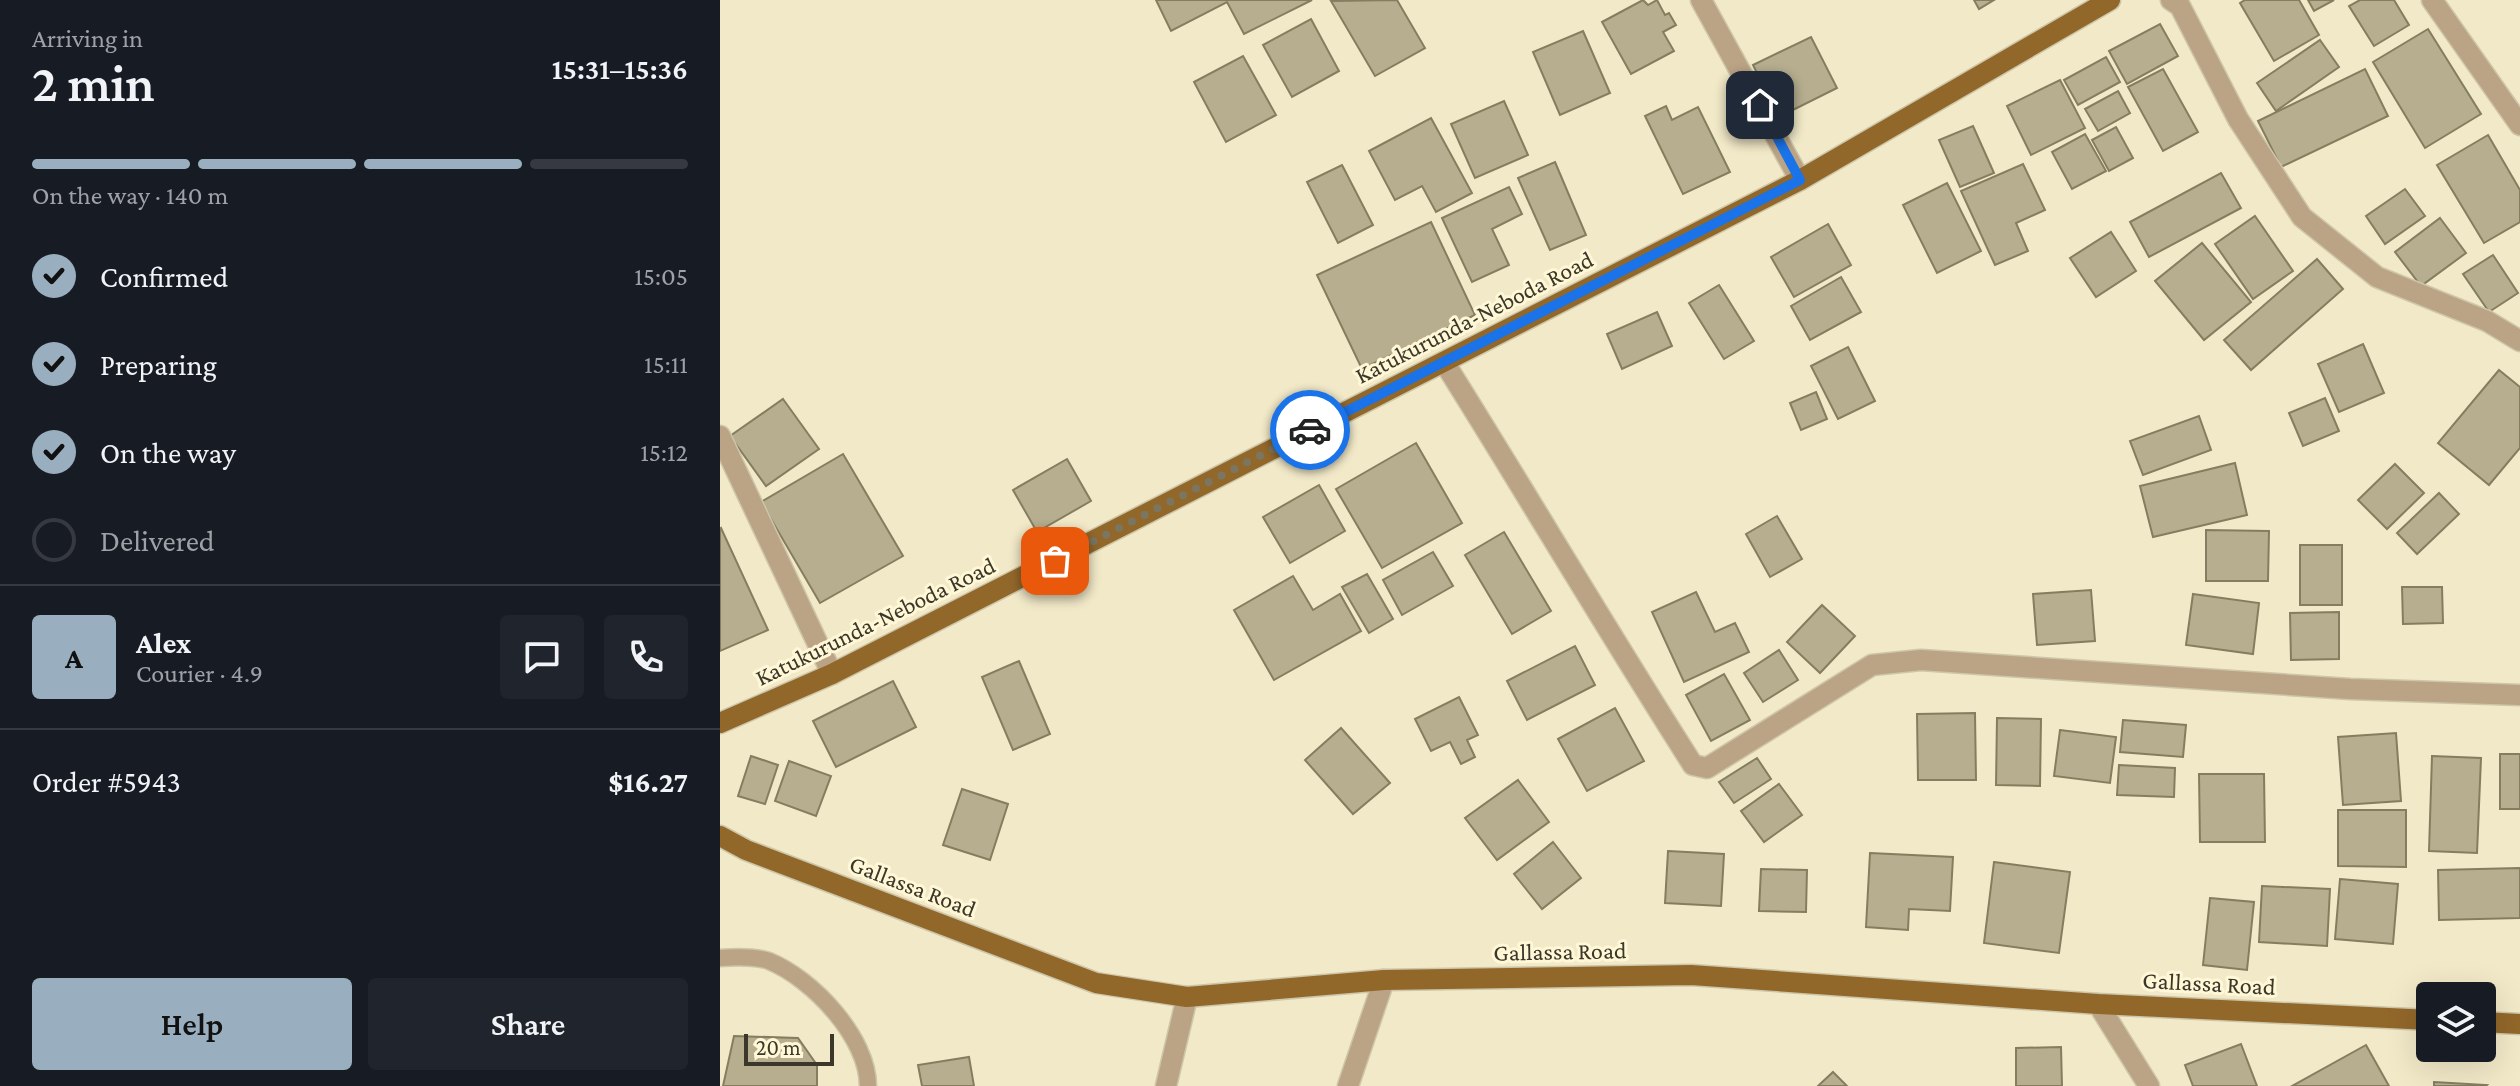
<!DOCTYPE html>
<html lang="en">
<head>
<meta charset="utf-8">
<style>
	body { margin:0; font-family:"Crimson Pro",serif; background:#20242c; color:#f1f3f6; height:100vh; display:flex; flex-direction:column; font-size:30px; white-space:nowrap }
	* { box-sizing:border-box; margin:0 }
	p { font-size:26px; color:#9ea1a6 }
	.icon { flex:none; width:44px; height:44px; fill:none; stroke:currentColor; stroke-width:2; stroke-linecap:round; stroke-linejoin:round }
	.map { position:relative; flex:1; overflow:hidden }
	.panel { display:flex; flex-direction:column; background:#171b24; width:720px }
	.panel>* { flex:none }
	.controls { position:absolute; left:1696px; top:982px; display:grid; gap:16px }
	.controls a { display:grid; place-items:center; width:80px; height:80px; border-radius:8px; background:#171b24; box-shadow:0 8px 32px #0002; font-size:40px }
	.scale { position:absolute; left:24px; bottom:20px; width:90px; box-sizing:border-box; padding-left:8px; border:4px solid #3b382b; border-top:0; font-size:22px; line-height:28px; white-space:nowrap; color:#3b382b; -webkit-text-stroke:6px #fff7d5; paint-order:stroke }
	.pin { position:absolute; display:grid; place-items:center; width:68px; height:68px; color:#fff; margin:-34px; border-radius:16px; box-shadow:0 4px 12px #0006 }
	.courier { position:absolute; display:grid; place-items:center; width:80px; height:80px; margin:-40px; border:6px solid #1a73e8; border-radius:50%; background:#fff; color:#222; box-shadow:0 2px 10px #0007 }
	.head em { font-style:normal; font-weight:600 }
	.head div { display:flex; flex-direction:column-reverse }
	.head { display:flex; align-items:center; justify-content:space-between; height:136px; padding:0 32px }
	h1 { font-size:52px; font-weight:600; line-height:60px }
	.bar { display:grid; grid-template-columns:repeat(4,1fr); gap:12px 8px; align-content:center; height:96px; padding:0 32px }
	.bar i { height:10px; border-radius:6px; background:#363941 }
	.bar .current { background:#99afbf }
	.bar p { grid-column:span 4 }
	.line { display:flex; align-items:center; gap:20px; padding:0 32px; border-top:2px solid #363941 }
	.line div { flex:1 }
	.round { display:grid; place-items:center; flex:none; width:84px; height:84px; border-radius:8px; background:#20242c }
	ol { padding:0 32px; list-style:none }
	li { display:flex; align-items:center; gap:24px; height:88px }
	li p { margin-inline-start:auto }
	li .icon { padding:8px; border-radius:50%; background:#99afbf; color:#111; stroke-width:4 }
	li:last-child { color:#9ea1a6 }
	li i { width:44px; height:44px; border:4px solid #363941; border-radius:50% }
	.action { display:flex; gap:16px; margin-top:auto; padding:16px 32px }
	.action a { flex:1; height:92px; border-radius:8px; background:#99afbf; color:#111; font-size:32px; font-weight:600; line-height:92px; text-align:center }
	.action a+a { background:#20242c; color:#f1f3f6 }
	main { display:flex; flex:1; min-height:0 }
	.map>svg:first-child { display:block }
	.building { fill:#b6ae8f; stroke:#857d5f; stroke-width:2 }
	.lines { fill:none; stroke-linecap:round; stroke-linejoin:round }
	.lane-casing { stroke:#cdc6a9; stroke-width:19 }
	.street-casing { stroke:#cdc6a9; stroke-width:23 }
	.primary-casing { stroke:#cdc6a9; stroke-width:23 }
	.lane { stroke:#bba385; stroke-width:16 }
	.street { stroke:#bba385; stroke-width:20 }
	.primary { stroke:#92672a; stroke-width:20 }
	.done { stroke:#7b7662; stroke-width:8; stroke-dasharray:0 14.4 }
	.route { stroke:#1a73e8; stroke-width:10 }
	.labels { text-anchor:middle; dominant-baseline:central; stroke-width:6; stroke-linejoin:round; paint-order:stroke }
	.street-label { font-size:24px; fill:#3b382b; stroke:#fff7d5 }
</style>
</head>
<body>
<main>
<section class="panel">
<div class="head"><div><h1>2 min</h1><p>Arriving in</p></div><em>15:31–15:36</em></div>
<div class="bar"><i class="current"></i><i class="current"></i><i class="current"></i><i></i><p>On the way · 140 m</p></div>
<ol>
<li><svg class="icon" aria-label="check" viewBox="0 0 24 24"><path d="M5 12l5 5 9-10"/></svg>Confirmed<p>15:05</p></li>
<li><svg class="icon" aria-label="check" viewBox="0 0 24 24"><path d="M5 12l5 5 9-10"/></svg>Preparing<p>15:11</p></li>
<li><svg class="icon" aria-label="check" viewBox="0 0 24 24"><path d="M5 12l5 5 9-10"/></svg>On the way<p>15:12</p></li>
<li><i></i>Delivered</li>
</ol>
<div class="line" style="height:144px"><b class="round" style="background:#99afbf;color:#111">A</b><div><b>Alex</b><p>Courier · 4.9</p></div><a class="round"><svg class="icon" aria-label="chat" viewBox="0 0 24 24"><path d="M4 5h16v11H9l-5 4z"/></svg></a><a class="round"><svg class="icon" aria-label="phone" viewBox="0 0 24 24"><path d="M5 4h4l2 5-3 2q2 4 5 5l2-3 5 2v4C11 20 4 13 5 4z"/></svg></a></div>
<div class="line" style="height:104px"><div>Order #5943</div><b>$16.27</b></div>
<div class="action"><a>Help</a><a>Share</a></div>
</section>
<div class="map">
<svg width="1800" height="1086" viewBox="0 0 1800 1086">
	<rect width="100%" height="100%" fill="#f2e9c8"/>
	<g class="building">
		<polygon points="436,0 592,0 524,34 507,2 451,31"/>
		<polygon points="677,0 705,48 655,76 611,1"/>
		<polygon points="923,0 928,5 937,0 945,15 949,13 956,25 943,32 954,51 911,74 882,22"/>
		<polygon points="1254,0 1274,0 1259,9"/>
		<polygon points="1525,0 1579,0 1599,35 1554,61 1520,3"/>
		<polygon points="1588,0 1614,0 1594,11"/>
		<polygon points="1640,0 1674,0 1689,25 1654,46 1629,6"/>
		<polygon points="591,19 619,71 572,97 543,45"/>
		<polygon points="1440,24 1458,56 1407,84 1389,51"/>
		<polygon points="1708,29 1761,114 1705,148 1653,62"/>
		<polygon points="863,31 890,93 840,115 813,52"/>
		<polygon points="1091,37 1117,88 1059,117 1033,65"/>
		<polygon points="1600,40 1619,67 1556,111 1537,83"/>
		<polygon points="523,56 556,115 506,142 474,82"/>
		<polygon points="1386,57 1400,82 1358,105 1344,80"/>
		<polygon points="1443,69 1478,132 1443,151 1408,87"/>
		<polygon points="1645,69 1668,116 1561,167 1538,121"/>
		<polygon points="1340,80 1365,128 1311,155 1287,106"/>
		<polygon points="1398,91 1410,113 1378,131 1365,109"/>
		<polygon points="784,101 808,155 755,178 731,124"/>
		<polygon points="946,106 952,120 978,107 1010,172 963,194 925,116"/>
		<polygon points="711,118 752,193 716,212 702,186 675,200 649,151"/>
		<polygon points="1253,126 1274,173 1240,187 1219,140"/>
		<polygon points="1396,127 1413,158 1389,171 1372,140"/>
		<polygon points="1365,134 1386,171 1352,189 1332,152"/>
		<polygon points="1768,135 1800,190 1800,222 1764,243 1717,165"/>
		<polygon points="835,162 866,235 830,250 798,178"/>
		<polygon points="1303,164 1325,210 1296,223 1308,251 1275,265 1241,191"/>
		<polygon points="622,165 653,225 618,243 587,182"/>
		<polygon points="1501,173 1521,208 1429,257 1410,222"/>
		<polygon points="1227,183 1261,251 1217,273 1183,205"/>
		<polygon points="789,187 802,214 772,229 789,265 752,282 722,218"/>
		<polygon points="1685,189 1705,216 1665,244 1646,216"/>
		<polygon points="1535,216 1573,271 1533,299 1495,244"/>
		<polygon points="1720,218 1746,253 1701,286 1675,252"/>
		<polygon points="711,222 755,315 642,369 597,275"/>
		<polygon points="1108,224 1131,265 1074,297 1051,257"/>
		<polygon points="1391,232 1416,271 1376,297 1350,258"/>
		<polygon points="1482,243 1531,302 1484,340 1435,281"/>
		<polygon points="1773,255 1798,293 1769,312 1743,274"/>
		<polygon points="1597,259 1623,289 1531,370 1504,340"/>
		<polygon points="1121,277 1141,312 1090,340 1071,306"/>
		<polygon points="999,285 1034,341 1004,359 969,303"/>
		<polygon points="937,312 952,346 902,369 887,334"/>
		<polygon points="1643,344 1664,393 1619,412 1598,364"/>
		<polygon points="1128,347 1155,401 1118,419 1091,366"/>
		<polygon points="1779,370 1800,387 1800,448 1769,485 1718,443"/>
		<polygon points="1096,392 1107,419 1081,430 1070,403"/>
		<polygon points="1605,398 1619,431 1583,446 1569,413"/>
		<polygon points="63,399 99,449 46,486 10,436"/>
		<polygon points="1479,416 1491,450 1423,475 1410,441"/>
		<polygon points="696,443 742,523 662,568 616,489"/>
		<polygon points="123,454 183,556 100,603 41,502"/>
		<polygon points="347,459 371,501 317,532 293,490"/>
		<polygon points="1515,463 1527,515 1433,537 1420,486"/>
		<polygon points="1675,464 1704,493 1667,529 1638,500"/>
		<polygon points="599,485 625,531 570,563 543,517"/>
		<polygon points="1719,493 1739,514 1697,554 1677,533"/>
		<polygon points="1057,516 1082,559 1050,577 1026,534"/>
		<polygon points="1,528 48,630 0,651 0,529"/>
		<polygon points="1486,530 1549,531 1548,581 1486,581"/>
		<polygon points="784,532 831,611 792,634 745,555"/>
		<rect x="1580" y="545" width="42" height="60"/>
		<polygon points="713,552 733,586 682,615 663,580"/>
		<polygon points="647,574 673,619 649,633 622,587"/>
		<polygon points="573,576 593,610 620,594 641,631 554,680 514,610"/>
		<polygon points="1682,587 1722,587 1723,623 1683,624"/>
		<polygon points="1371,590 1375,641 1317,645 1313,594"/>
		<polygon points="976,592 995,632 1015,623 1029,652 964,682 932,612"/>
		<polygon points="1473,594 1539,603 1533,654 1466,645"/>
		<polygon points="1102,605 1135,636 1100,673 1067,642"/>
		<polygon points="1619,612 1619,659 1571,660 1570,613"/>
		<polygon points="855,646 875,685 807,720 787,681"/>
		<polygon points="1059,650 1078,680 1043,702 1024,673"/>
		<polygon points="299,661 330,734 293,750 262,677"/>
		<polygon points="1004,674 1030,720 991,741 966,695"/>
		<polygon points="173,681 196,727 116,767 93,721"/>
		<polygon points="739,697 758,735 747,740 755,757 741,764 730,742 711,751 695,719"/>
		<polygon points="895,708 924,761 867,791 838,739"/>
		<polygon points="1255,713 1256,780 1198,780 1197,714"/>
		<polygon points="1277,718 1321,719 1320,786 1276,785"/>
		<polygon points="1403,720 1466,725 1463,757 1400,752"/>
		<polygon points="621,728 670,783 633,814 585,760"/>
		<polygon points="1340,730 1396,737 1390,783 1334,776"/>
		<polygon points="1676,733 1681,801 1623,805 1618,737"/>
		<rect x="1780" y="754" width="20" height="55"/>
		<polygon points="31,756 58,765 45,804 18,796"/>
		<polygon points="1712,756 1761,758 1757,853 1709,851"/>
		<polygon points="1037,758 1051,779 1014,803 999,782"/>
		<polygon points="69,761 111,776 96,816 55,801"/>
		<polygon points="1399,765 1455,768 1454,797 1397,795"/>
		<polygon points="1479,774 1544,774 1545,842 1480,842"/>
		<polygon points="798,780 829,822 777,860 745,818"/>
		<polygon points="1059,784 1082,815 1044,842 1021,811"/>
		<polygon points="242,789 288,804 270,860 223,845"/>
		<polygon points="1618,810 1686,810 1686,867 1618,866"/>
		<polygon points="833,842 861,878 822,909 794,874"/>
		<polygon points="948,851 1004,854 1001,906 945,903"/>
		<polygon points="1150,853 1233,857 1230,911 1189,909 1188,930 1146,927"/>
		<polygon points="1274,862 1350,872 1339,953 1264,943"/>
		<polygon points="1800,868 1800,918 1719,920 1718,870"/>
		<polygon points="1041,869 1087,870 1086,912 1039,911"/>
		<polygon points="1620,879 1678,884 1673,944 1615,939"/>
		<polygon points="1542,886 1610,889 1607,946 1539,942"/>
		<polygon points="1490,898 1534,902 1527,970 1483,965"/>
		<polygon points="14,1036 78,1038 97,1065 97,1086 3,1086"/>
		<polygon points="1521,1044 1537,1086 1473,1086 1465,1065"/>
		<polygon points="1646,1045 1669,1086 1572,1086"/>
		<polygon points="1341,1047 1342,1086 1296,1086 1296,1048"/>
		<polygon points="249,1057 254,1086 202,1086 198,1065"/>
		<polygon points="1113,1072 1127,1086 1098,1086"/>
		<polygon points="1714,1082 1767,1085 1766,1086 1714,1086"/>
	</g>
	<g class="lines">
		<g class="lane-casing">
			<path id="lane" d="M0,958c15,-1 35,-2 49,3 44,18 99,77 99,125"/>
		</g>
		<g class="street-casing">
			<g id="street">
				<polyline points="981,0 1080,180"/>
				<polyline points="1451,0 1460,6 1518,119 1582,217 1657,277 1767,321 1800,341"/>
				<polyline points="1712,0 1800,125"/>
				<path d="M724,362c84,134 164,270 249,403l14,3 165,-103 49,-5 429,29 170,6"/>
				<polyline points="0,436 112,674"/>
				<polyline points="1378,1004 1429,1086"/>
				<polyline points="446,1086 467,997"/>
				<polyline points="628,1086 664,980"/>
			</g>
		</g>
		<g class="primary-casing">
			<g id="primary">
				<polyline points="0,723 112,674 1080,180 1390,0"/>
				<polyline points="0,836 26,850 376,983 467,997 664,980 971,975 1378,1004 1710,1020"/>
				<polyline points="1762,1022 1800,1024"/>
			</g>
		</g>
		<use href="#lane" class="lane"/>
		<use href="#street" class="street"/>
		<use href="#primary" class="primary"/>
	</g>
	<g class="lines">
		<polyline class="done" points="335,561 590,430"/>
		<polyline class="route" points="590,430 1080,180 1040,105"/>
	</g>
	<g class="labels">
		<g class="street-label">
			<text transform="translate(754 317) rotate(-27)">Katukurunda-Neboda Road</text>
			<text transform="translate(155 621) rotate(-26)">Katukurunda-Neboda Road</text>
			<text transform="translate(193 886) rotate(21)">Gallassa Road</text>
			<text transform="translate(840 951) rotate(-1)">Gallassa Road</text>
			<text transform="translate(1489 983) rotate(3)">Gallassa Road</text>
		</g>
	</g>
</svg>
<div class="controls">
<a><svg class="icon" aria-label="layers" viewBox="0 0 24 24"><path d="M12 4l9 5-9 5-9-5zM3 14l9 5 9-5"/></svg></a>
</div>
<div class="scale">20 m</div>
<div class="pin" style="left:335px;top:561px;background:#ea580c"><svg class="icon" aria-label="bag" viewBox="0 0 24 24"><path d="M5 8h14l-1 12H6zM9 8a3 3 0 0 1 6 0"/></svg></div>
<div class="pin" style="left:1040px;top:105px;background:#1f2937"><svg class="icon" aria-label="home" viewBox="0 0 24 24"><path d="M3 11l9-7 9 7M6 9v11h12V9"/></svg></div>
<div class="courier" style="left:590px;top:430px"><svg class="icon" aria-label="car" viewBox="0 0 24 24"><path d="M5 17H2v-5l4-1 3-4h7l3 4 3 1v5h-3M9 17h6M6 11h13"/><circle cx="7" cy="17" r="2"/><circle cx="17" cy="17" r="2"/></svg></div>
</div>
</main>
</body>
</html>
